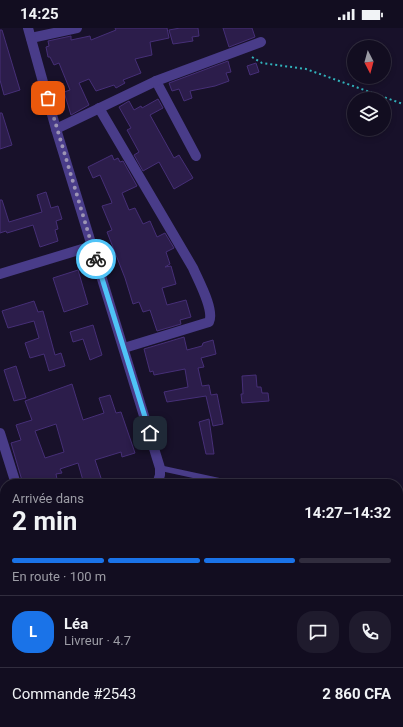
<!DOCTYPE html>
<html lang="fr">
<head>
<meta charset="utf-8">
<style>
	body { margin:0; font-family:Roboto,sans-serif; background:#1f1b2d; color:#f1f3f6; height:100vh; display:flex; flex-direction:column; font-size:15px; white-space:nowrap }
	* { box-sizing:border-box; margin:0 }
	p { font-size:13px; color:#9c9ca5 }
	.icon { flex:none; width:22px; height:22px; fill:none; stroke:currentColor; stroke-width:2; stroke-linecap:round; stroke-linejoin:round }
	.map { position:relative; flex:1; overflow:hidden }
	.drawer { position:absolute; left:0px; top:451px; width:403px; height:248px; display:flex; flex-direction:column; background:#120d20; border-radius:16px 16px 0 0; box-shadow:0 2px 6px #0003,0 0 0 1px #312d3e }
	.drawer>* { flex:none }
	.needle { width:26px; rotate:174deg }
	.fabs { position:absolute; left:347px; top:12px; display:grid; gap:8px }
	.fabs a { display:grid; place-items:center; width:44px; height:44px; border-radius:50%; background:#120d20; box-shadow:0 2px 6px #0003,0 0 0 1px #312d3e; font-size:20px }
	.pin { position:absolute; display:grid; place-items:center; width:34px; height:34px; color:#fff; margin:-17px; border-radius:8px; box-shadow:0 2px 6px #0006 }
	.courier { position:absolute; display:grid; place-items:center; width:40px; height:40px; margin:-20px; border:3px solid #4fc3f7; border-radius:50%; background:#fff; color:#222; box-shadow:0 1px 5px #0007 }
	.headline em { font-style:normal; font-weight:700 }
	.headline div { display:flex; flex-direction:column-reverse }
	.headline { display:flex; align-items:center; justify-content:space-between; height:68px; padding:0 12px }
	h1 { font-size:26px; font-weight:700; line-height:30px }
	.bar { display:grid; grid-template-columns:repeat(4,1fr); gap:6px 4px; align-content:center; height:48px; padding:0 12px }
	.bar i { height:5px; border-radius:3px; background:#312d3e }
	.bar .current { background:#1a73e8 }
	.bar p { grid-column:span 4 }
	.line { display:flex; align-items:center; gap:10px; padding:0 12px; border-top:1px solid #312d3e }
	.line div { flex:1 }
	.round { display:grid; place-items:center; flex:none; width:42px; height:42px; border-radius:16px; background:#1f1b2d }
	.status { display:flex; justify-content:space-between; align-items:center; height:28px; padding:0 20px; background:#120d20; direction:ltr }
	.status svg { height:11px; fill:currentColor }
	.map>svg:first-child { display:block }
	.building { fill:#2c1d4b; stroke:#462f77; fill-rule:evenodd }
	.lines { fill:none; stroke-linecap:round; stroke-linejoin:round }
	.path { stroke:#31b3bc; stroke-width:2; stroke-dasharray:2 3; stroke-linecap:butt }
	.service { stroke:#493c89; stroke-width:5.5 }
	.minor { stroke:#493c89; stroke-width:10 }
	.tertiary { stroke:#493c89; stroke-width:10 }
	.done { stroke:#9c94b4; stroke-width:4; stroke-dasharray:0 7.2 }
	.route { stroke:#4fc3f7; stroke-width:5 }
</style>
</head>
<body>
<div class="status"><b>14:25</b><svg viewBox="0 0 49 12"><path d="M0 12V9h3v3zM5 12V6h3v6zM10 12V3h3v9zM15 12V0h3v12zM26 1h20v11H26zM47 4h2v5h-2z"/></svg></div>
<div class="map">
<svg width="403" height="699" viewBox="0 0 403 699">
	<rect width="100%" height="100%" fill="#18112a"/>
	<g class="building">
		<polygon points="115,0 167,0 169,10 150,14 152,27 135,31 141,45 123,52 125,55 116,60 114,57 96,63 89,51 79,55 89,77 71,87 64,64 70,62 59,35 54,37 50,29 48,29 46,19 49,18 48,13 71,8 71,12 90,8 91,12 116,2"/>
		<polygon points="180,0 198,0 199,8 192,9 193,13 173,16 169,2"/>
		<polygon points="223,0 252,0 255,9 229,19"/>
		<polygon points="0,2 2,2 20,62 4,67 0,52"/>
		<polygon points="228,33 231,44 226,45 229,53 215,58 190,63 192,70 184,73 179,61 172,63 169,55"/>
		<polygon points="256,35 259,44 250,47 247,38"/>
		<polygon points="158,71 163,80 150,87 174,130 179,127 193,150 174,161 159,134 143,143 134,127 139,124 127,102 131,100 119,79 129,73 134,82 141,78 142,80"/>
		<polygon points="0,85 2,85 12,117 0,121"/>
		<polygon points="112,127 114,132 118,130 120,134 123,133 137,158 122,165 129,182 135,180 143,196 150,193 157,209 165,205 174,220 166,224 170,236 165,239 171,238 176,256 162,260 167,277 186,272 191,289 180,292 181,296 157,303 150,282 143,284 139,274 133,276 125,250 107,204 112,202 102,178 112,175 111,172 100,147 93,150 88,139"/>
		<polygon points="46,164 51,180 58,178 62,191 56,193 58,201 55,202 58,213 40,219 33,197 7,205 6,203 0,205 0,172 2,172 9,194 42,184 37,167"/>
		<polygon points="78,242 88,276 64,284 53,250"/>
		<polygon points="34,273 38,284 43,283 55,327 61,325 65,338 49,343 44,326 30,330 25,315 39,310 34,293 8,300 2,283"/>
		<polygon points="93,297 102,327 90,332 83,311 73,314 70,304"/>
		<polygon points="184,309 187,322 202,318 203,315 213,312 216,326 201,330 204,339 198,340 202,358 209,357 211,367 217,366 223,396 213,398 206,368 167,374 164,364 188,359 185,341 154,347 153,343 150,344 144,321"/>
		<polygon points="16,338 26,370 14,373 4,342"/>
		<polygon points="256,347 257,359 261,359 262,365 268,365 269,373 242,375 241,366 243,366 242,348"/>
		<path d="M72,356l11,36 21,-7 -5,-15 11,-3 6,18 5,-1 14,41 -13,4 -1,-5 -26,8 8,24h-19l-6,-21 -18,6 2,4 -6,1 1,5 -15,5h-19l-12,-41 10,-3 -5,-15 16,-5 -7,-19zM56,396l8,28 -19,6 -10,-27z"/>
		<polygon points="209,391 214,426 206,426 199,394"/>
	</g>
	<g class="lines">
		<polyline class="path" points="252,29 262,35 306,41 403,76"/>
		<g class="service">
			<polyline points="160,440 234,456"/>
			<polyline points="398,490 403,491"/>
		</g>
		<g class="minor">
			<polyline points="31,10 77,0"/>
			<polyline points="156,53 196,128"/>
			<path d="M99,80l94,160c5,12 22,42 16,54l-85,26"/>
			<polyline points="56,101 156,53 261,14"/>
			<polyline points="0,246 92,218"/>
			<polyline points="0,405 16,456"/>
			<polyline points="398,576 403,578"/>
			<polyline points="0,593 5,591"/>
			<polyline points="398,633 403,643"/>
			<polyline points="0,671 5,669"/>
			<polyline points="93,694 95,699"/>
			<polyline points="225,694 227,699"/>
			<polyline points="375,694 378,699 403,693"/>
			<polyline points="143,699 158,694"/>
			<polyline points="262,699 274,694"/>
		</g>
		<g class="tertiary">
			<polyline points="28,0 56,101 160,440 160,447 157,456"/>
			<polyline points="0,514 5,513"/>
		</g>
	</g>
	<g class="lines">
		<polyline class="done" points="48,70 96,231"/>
		<polyline class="route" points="96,231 150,405"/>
	</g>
</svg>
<div class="fabs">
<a><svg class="needle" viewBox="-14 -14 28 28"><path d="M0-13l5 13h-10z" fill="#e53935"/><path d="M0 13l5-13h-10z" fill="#9c9ca5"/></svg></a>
<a><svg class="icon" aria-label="layers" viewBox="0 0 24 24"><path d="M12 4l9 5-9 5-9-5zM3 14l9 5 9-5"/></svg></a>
</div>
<div class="pin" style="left:48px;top:70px;background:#ea580c"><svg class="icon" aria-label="bag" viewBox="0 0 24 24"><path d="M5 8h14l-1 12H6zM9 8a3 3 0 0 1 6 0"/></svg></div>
<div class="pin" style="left:150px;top:405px;background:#1f2937"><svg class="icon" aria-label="home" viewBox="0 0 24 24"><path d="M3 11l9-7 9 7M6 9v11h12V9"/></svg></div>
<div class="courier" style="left:96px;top:231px"><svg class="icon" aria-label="bike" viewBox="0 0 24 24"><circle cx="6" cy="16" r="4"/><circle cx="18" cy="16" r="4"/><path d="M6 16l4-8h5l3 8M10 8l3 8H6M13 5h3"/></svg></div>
<section class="drawer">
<div class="headline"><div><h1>2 min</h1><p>Arrivée dans</p></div><em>14:27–14:32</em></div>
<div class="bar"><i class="current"></i><i class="current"></i><i class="current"></i><i></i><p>En route · 100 m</p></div>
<div class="line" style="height:72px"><b class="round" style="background:#1a73e8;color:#fff">L</b><div><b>Léa</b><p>Livreur · 4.7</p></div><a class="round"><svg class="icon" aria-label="chat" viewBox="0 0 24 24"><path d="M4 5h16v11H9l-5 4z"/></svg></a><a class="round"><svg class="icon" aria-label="phone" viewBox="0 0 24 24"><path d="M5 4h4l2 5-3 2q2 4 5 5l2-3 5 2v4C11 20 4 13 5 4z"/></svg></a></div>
<div class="line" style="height:52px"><div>Commande #2543</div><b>2 860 CFA</b></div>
</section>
</div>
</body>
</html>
